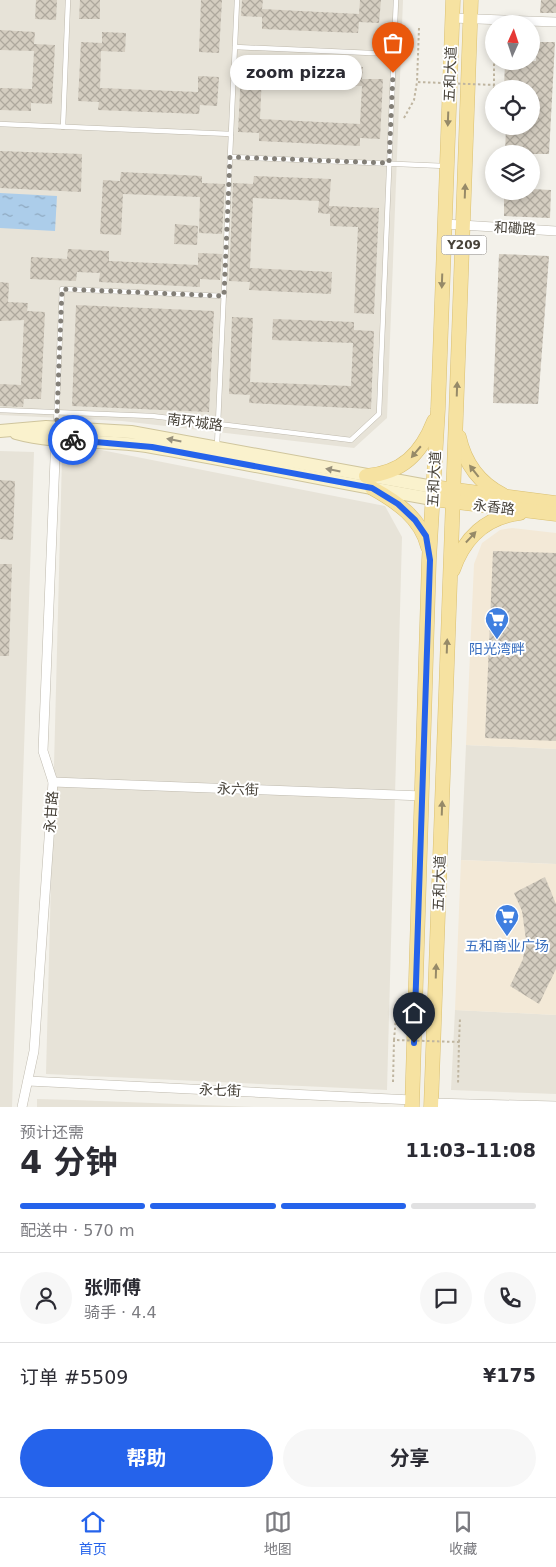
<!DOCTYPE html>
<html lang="zh">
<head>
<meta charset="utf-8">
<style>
	body { margin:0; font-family:"DejaVu Sans","Noto Sans SC",sans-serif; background:#f7f7f7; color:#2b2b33; height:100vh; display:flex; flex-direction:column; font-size:19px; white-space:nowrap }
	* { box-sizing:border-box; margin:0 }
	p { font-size:16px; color:#7c7c81 }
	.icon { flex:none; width:28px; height:28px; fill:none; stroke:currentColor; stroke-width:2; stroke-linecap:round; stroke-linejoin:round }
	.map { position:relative; height:1107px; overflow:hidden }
	.sheet { display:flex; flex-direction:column; background:#fff; flex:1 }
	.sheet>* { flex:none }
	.needle { width:32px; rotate:3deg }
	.fabs { position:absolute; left:485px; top:15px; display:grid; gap:10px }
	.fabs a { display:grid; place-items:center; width:55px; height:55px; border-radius:50%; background:#fff; box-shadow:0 2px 8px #0003; font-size:25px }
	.pin { position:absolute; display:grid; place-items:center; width:42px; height:42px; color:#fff; margin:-51px -21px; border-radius:50% 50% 50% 0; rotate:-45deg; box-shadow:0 0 5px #0007 }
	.pin .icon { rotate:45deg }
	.courier { position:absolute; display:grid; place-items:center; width:50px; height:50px; margin:-25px; border:4px solid #2563eb; border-radius:50%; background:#fff; color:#222; box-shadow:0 1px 6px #0007 }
	.bubble { position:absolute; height:35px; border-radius:18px; background:#fff; box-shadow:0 2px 8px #0003; font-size:16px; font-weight:700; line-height:35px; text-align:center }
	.summary em { font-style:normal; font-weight:700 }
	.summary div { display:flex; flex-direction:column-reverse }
	.summary { display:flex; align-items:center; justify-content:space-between; height:85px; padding:0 20px }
	h1 { font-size:32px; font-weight:700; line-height:38px }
	.bar { display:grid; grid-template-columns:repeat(4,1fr); gap:8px 5px; align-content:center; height:60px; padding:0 20px }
	.bar i { height:6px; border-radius:4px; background:#e1e1e2 }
	.bar .current { background:#2563eb }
	.bar p { grid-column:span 4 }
	.line { display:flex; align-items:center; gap:12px; padding:0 20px; border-top:1px solid #e1e1e2 }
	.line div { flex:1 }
	.round { display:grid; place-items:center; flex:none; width:52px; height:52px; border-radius:26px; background:#f7f7f7 }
	.action { display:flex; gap:10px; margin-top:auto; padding:10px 20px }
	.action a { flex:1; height:58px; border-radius:30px; background:#2563eb; color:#fff; font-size:20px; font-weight:700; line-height:58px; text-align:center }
	.action a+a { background:#f7f7f7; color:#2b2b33 }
	.dock { display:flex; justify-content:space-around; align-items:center; height:70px; border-top:1px solid #e1e1e2; background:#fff; font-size:14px; color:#7c7c81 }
	.dock a { display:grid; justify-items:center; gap:2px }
	.dock .current { color:#2563eb }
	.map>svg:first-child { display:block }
	.residential { fill:#e7e3d8 }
	.commercial { fill:#f3e9d7 }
	.water { fill:url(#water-ripples) }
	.building { fill:url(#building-cross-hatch) }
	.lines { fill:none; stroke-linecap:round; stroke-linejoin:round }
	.lane-casing { stroke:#beb9ad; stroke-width:5.5 }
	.street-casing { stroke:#beb9ad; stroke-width:10 }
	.secondary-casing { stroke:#cfc59d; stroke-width:14 }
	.primary-casing { stroke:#dac072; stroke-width:15 }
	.path { stroke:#bfb5a0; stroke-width:2; stroke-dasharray:2.5 2.5; stroke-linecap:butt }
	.lane { stroke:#fff; stroke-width:4.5 }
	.street { stroke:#fff; stroke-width:9 }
	.secondary { stroke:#faf2cd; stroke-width:12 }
	.primary { stroke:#f6e2a1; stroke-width:14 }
	.path-bridge { stroke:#bfb5a0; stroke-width:2; stroke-dasharray:2.5 2.5; stroke-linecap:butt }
	.oneway { fill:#968a68 }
	.oneway2 { fill:#98917c }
	.done { stroke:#837f77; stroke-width:5; stroke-dasharray:0 9 }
	.route { stroke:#2563eb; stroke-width:6 }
	.labels { text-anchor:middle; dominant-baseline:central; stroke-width:4; stroke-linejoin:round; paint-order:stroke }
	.shield { fill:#fff; stroke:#7e7b74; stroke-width:1 }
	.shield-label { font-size:12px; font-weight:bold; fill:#474239 }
	.street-label { font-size:14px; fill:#474239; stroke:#fff }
	.shop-label { font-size:14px; fill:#366cbe; stroke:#fff }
</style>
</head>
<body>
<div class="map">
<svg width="556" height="1107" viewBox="0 0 556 1107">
	<defs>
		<pattern id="water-ripples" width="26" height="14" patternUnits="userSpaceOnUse" patternTransform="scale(1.25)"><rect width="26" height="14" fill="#accdea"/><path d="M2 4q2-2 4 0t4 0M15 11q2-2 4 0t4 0" fill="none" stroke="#8ea8bf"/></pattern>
		<pattern id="building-cross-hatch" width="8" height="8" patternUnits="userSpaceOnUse" patternTransform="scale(1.25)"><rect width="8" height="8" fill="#d4cdc0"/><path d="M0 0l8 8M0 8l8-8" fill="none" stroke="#aea89d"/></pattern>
	</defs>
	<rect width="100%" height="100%" fill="#f3f1ea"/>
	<g class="residential">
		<polygon points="0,0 403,0 387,418 354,448 122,421 0,415"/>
		<polygon points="81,446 385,506 402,537 387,1090 46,1074 62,457"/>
		<polygon points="0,451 34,452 12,1107 0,1107"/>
		<polygon points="466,745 556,749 556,864 461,860"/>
		<polygon points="455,1010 556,1015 556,1094 451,1090"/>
		<polygon points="37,1099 75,1100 254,1107 37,1107"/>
	</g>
	<g class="commercial">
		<polygon points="512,528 556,533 556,749 466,745 474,564 482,543 500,530"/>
		<polygon points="461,860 556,864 556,1015 455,1010"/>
	</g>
	<polygon class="water" points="0,193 57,196 55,231 0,228"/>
	<g class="building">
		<polygon points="36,0 57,0 56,20 35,19"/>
		<polygon points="80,0 100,0 100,19 79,19"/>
		<polygon points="201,0 222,0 219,53 199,52"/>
		<polygon points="242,0 263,0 262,9 359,14 360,0 381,0 379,23 359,22 358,33 262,29 262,17 241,16"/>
		<polygon points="541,0 556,0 556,13 540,13"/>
		<polygon points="0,30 35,32 34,44 55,45 52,104 31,103 31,111 0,110 0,88 32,89 34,51 0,50"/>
		<polygon points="102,32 126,33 125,52 101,51 100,88 198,92 198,76 219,77 217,106 200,105 199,114 98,110 99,102 78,101 81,42 102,43"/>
		<polygon points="537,42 555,42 549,154 505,154 506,126 532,126 533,89 504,89 505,61 536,61"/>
		<polygon points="262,62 295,64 294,83 262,82"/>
		<polygon points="331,65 363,67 362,79 383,79 380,139 360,138 360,146 259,141 259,133 238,132 241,73 262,74 260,119 360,124 362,86 330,85"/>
		<polygon points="0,151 82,154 81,192 0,188"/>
		<polygon points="121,172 202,176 202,183 225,184 222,234 199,233 200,197 123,194 121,235 100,234 103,180 120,181"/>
		<polygon points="254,176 331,179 329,206 379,208 374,314 354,313 358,227 330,226 330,214 318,213 319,201 253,198 250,268 332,272 331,294 249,290 250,282 229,281 233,183 253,184"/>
		<polygon points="531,189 551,190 550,218 504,216 504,191 531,191"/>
		<polygon points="175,224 198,226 197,245 174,244"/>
		<polygon points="68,249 109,251 109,261 198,265 198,253 222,254 220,280 200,279 200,287 99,282 100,273 77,272 76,281 30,279 31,257 67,259"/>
		<polygon points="499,254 549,256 538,404 493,403"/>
		<polygon points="0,282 9,283 8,302 28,303 27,311 45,312 41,399 24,399 23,407 0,406 0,384 21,385 24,320 0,321"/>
		<polygon points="76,305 214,311 209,412 72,406"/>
		<polygon points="232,317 253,318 250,382 351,386 353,343 272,340 273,319 354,322 354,330 374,331 371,409 249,403 250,395 229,394"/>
		<polygon points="0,480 15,481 13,540 0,539"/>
		<polygon points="493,551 556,553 556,741 485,738"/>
		<polygon points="0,564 12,564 9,656 0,656"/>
		<polygon points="545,877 556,904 556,969 539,1004 510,986 523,959 526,940 522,911 514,893"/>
	</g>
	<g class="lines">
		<g class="lane-casing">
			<g id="lane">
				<polyline points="235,47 393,54"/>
				<polyline points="0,124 231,134"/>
				<polyline points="63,127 68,0"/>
				<polyline points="230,157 445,166"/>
				<polyline points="0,410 152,416 351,440 379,414 396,0"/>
				<polyline points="56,426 62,289 224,296"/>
				<polyline points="217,446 237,0"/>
			</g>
		</g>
		<g class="street-casing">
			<g id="street">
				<polyline points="452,18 556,22"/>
				<polyline points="445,224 556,231"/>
				<polyline points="53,782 423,796"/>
				<polyline points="28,1081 412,1100"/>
				<polyline points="431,1103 556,1106"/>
				<polyline points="22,1107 34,1051 53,782 43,751 56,435"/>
			</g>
		</g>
		<g class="secondary-casing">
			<g id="secondary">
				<polyline points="0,431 46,427 131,432 433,487"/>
				<path d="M16,433c43,12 91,6 136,14 94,16 187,36 280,52"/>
			</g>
		</g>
		<g class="primary-casing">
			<g id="primary">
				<path d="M459,437c6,27 20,46 44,58"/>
				<path d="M366,476c36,-3 55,-22 68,-55"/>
				<polyline points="433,487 556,503"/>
				<path d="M372,488c25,14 49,30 56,59"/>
				<polyline points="432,499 556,514"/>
				<path d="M453,570c11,-32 33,-53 67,-57"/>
				<polyline points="412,1107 429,560 438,409 453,0"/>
				<polyline points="431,1107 471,0"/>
			</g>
		</g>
		<g class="path">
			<polyline points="404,118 414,100 417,82"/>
			<polyline points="493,124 494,85"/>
			<polyline points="394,1040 396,1017"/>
			<polyline points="459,1042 460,1018"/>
		</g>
		<use href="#lane" class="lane"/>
		<use href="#street" class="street"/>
		<use href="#secondary" class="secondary"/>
		<use href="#primary" class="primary"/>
		<g class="path-bridge">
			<polyline points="419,28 417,82 494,85 494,61"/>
			<polyline points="393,1082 394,1040 459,1042 458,1085"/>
		</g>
	</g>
	<defs><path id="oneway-solid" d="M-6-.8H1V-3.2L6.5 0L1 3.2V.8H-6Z" transform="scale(1.25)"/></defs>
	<g class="oneway">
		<use href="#oneway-solid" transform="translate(448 119) rotate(92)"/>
		<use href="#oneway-solid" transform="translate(465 191) rotate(-88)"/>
		<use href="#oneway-solid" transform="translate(442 281) rotate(92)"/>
		<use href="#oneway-solid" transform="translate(457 389) rotate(-88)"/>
		<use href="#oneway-solid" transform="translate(416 452) rotate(130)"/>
		<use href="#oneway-solid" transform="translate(474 471) rotate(-128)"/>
		<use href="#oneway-solid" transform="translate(471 537) rotate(-47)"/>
		<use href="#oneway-solid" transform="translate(447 646) rotate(-88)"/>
		<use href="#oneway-solid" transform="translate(442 808) rotate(-88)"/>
		<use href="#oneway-solid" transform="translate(436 971) rotate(-88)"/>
	</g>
	<g class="oneway2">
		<use href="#oneway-solid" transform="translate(174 440) rotate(-169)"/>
		<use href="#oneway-solid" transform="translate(333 470) rotate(-169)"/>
	</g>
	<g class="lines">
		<polyline class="done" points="73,440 56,439 62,289 224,296 230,157 389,163 393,73"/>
		<polyline class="route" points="73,440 152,447 372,488 398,504 415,520 426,536 430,560 414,1043"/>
	</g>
	<defs>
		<g id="supermarket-pin" transform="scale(1.25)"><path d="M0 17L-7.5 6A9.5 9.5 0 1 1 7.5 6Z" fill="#3f7fe0" stroke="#fff"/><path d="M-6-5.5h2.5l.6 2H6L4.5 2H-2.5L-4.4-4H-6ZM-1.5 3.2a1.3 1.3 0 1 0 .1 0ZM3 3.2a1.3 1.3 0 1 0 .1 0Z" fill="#fff"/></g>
	</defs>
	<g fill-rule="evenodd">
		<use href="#supermarket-pin" x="497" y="619"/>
		<use href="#supermarket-pin" x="507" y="916"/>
	</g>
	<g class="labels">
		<rect class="shield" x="441.5" y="235.5" width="45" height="19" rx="4"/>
		<g class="shield-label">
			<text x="464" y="245">Y209</text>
		</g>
		<g class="street-label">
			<text transform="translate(450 74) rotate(-88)">五和大道</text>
			<text transform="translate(515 228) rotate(3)">和磡路</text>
			<text transform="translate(195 422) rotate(7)">南环城路</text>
			<text transform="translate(434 479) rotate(-87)">五和大道</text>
			<text transform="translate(494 507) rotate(7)">永香路</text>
			<text transform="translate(238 789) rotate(2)">永六街</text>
			<text transform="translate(51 812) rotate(-86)">永甘路</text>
			<text transform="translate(439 883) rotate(-88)">五和大道</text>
			<text transform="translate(220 1090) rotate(3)">永七街</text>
		</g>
		<g class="shop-label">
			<text x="497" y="649">阳光湾畔</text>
			<text x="507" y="946">五和商业广场</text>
		</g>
	</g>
</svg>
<div class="fabs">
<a><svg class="needle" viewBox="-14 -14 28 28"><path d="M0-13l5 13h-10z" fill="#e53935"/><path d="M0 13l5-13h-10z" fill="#7c7c81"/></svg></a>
<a><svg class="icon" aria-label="locate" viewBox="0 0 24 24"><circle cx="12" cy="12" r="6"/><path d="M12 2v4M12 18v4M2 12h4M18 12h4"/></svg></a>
<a><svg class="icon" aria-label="layers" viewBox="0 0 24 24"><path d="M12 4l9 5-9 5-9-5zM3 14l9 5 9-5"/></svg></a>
</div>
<div class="pin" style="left:393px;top:73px;background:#ea580c"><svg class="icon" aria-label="bag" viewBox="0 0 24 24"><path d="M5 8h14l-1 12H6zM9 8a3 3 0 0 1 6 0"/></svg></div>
<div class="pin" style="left:414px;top:1043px;background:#1f2937"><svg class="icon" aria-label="home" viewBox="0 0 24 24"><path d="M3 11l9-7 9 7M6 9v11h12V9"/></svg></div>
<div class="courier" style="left:73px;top:440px"><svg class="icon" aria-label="bike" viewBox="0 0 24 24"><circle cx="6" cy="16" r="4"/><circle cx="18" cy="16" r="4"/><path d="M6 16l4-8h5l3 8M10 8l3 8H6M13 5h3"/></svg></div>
<div class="bubble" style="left:230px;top:55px;width:132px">zoom pizza</div>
</div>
<section class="sheet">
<div class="summary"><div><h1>4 分钟</h1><p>预计还需</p></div><em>11:03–11:08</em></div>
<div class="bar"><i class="current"></i><i class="current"></i><i class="current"></i><i></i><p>配送中 · 570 m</p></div>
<div class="line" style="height:90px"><a class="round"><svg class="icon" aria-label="person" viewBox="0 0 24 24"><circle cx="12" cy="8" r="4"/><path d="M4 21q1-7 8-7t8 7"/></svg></a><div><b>张师傅</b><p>骑手 · 4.4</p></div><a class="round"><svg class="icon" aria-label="chat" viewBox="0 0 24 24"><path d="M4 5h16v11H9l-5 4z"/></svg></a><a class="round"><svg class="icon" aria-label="phone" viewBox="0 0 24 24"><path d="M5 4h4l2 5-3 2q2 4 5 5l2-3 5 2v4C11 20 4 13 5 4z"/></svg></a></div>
<div class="line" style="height:65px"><div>订单 #5509</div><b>¥175</b></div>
<div class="action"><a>帮助</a><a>分享</a></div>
</section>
<nav class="dock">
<a class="current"><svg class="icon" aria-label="home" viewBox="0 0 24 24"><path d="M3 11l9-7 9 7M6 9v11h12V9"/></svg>首页</a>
<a><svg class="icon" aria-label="map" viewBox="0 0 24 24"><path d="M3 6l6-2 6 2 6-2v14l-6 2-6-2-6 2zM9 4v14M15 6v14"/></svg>地图</a>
<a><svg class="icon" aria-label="saved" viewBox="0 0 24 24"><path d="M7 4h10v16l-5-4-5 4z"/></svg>收藏</a>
</nav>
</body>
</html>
